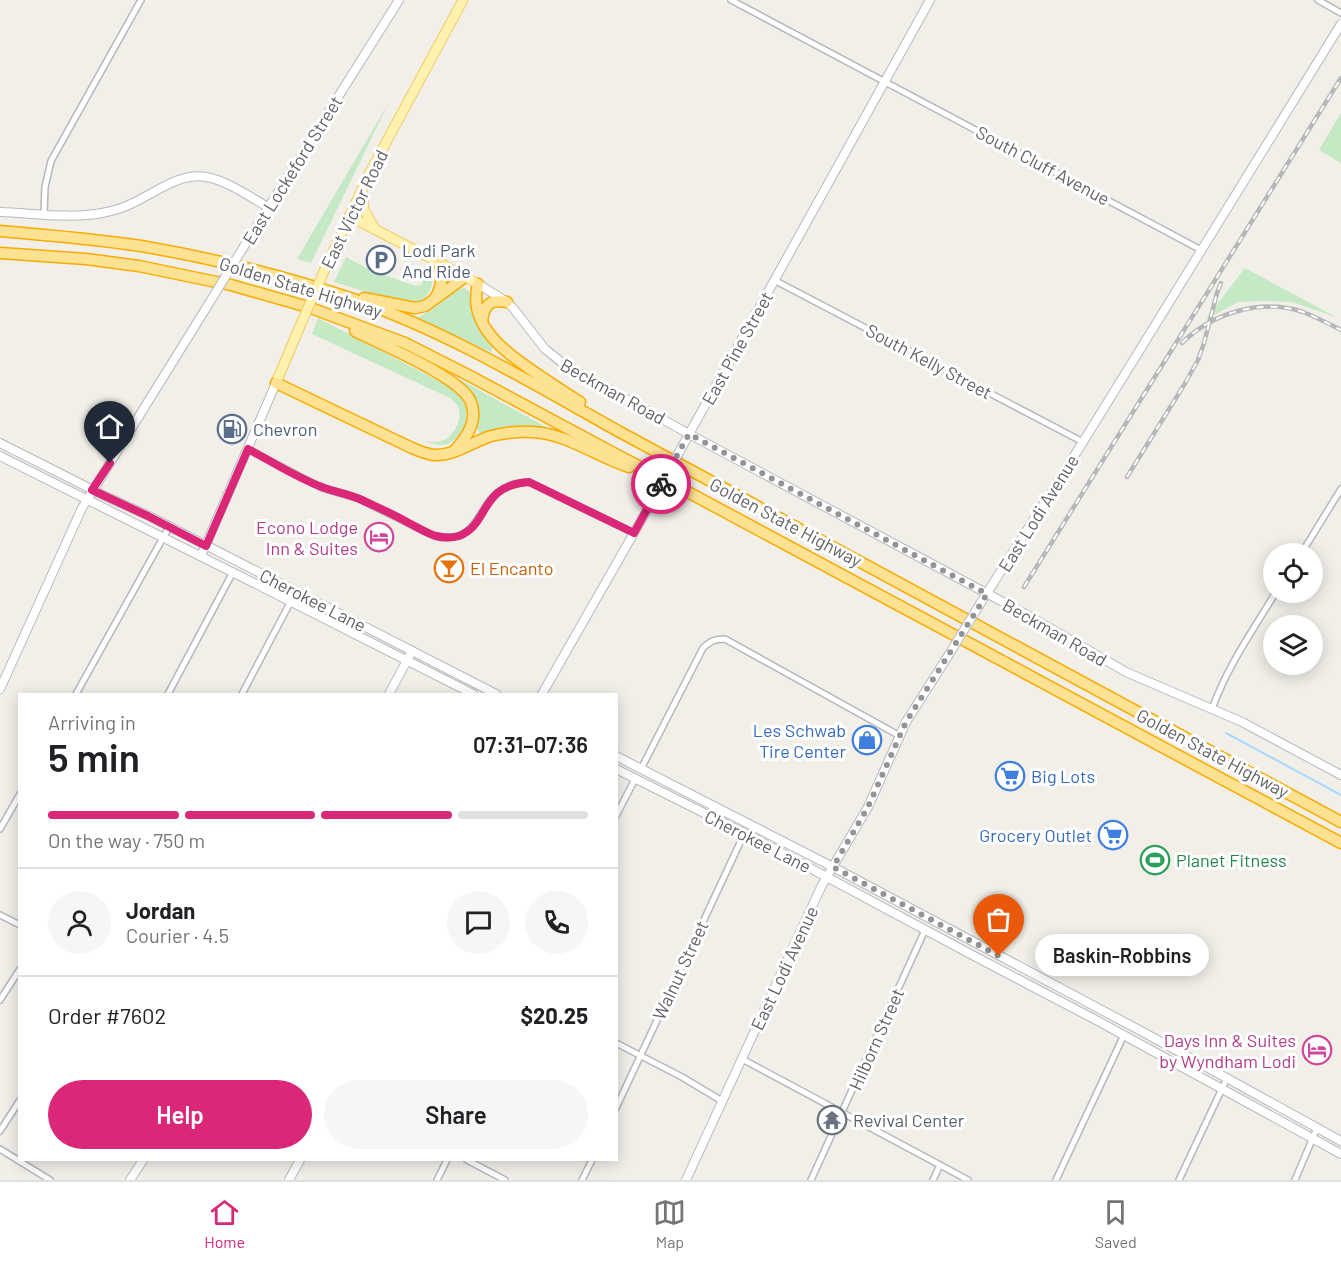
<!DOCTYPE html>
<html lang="en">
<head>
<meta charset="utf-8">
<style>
	body { margin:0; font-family:Barlow,sans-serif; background:#f6f6f6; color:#202124; height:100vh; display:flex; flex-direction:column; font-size:22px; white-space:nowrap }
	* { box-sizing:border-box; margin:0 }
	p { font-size:20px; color:#757577 }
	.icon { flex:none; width:33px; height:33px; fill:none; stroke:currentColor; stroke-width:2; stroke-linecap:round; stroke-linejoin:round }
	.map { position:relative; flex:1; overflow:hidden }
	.drawer { position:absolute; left:18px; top:693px; width:600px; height:468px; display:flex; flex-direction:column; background:#fff; border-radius:0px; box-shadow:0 3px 15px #0003 }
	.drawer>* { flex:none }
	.tools { position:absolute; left:1263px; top:543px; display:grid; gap:12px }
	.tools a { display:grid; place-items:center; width:60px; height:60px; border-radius:50%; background:#fff; box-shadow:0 3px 15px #0003; font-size:30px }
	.pin { position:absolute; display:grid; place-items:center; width:51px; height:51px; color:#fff; margin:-62px -26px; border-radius:50% 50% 50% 0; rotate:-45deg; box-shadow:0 0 6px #0007 }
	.pin .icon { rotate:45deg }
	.courier { position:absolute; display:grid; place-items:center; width:60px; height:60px; margin:-30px; border:4px solid #db2777; border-radius:50%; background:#fff; color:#222; box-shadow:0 2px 8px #0007 }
	.bubble { position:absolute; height:42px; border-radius:21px; background:#fff; box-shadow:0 3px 15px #0003; font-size:20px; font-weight:600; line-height:42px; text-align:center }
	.overview em { font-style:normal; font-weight:600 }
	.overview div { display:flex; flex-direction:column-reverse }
	.overview { display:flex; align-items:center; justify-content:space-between; height:102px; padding:0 30px }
	h1 { font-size:39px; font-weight:600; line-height:45px }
	.bar { display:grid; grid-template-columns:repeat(4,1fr); gap:9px 6px; align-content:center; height:72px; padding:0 30px }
	.bar i { height:8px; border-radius:4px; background:#e0e0e0 }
	.bar .on { background:#db2777 }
	.bar p { grid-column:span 4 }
	.line { display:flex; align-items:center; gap:15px; padding:0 30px; border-top:2px solid #e0e0e0 }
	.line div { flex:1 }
	.round { display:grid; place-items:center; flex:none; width:63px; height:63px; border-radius:32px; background:#f6f6f6 }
	.cta { display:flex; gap:12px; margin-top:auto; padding:12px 30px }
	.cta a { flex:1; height:69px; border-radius:36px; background:#db2777; color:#fff; font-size:24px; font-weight:600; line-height:69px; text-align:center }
	.cta a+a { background:#f6f6f6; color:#202124 }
	.tab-bar { display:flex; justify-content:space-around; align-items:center; height:84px; border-top:2px solid #e0e0e0; background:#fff; font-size:16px; color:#757577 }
	.tab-bar a { display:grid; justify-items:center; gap:3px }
	.tab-bar .on { color:#db2777 }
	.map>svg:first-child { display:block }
	.green { fill:#c5e8c5 }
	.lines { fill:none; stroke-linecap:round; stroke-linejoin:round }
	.stream { stroke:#aadaff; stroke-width:2 }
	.street-casing { stroke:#b5b8bc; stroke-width:8 }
	.secondary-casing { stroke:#b6babf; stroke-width:10 }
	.primary-casing { stroke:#f2c960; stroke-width:11 }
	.highway-casing { stroke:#f9ab00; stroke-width:13 }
	.street { stroke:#fff; stroke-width:5 }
	.secondary { stroke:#fff; stroke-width:8 }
	.primary { stroke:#fff2af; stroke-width:9 }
	.highway { stroke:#fde293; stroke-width:10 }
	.rail-casing { stroke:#b6b7b8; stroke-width:4.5 }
	.rail { stroke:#fff; stroke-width:2; stroke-dasharray:7; stroke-linecap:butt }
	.secondary-bridge-casing { stroke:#b6babf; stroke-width:10; stroke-linecap:butt }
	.primary-bridge-casing { stroke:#f2c960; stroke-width:11; stroke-linecap:butt }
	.secondary-bridge { stroke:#fff; stroke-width:8 }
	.primary-bridge { stroke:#fff2af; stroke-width:9 }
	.done { stroke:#929495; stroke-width:6; stroke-dasharray:0 10.8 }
	.route { stroke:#db2777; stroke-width:8 }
	.labels { text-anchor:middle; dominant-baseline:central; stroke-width:6; stroke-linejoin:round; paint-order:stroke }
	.street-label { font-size:18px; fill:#5f6368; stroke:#fff }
	.service-label { font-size:18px; fill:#4e5e75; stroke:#fff; text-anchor:start }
	.hotel-label { font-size:18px; fill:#b23c85; stroke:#fff; text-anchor:end }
	.food-label { font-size:18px; fill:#c56008; stroke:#fff; text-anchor:start }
	.shop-label { font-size:18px; fill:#366cbe; stroke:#fff; text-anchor:end }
	.leisure-label { font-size:18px; fill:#27864d; stroke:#fff; text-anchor:start }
	.worship-label { font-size:18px; fill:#5b616d; stroke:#fff; text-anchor:start }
</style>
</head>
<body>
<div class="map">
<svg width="1341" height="1180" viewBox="0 0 1341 1180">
	<rect width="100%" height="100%" fill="#f1efe8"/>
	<g class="green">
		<polygon points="388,104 311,263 297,259"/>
		<polygon points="1341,113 1341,163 1319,150"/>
		<path d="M346,257l24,13 46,16 6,-2 1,-11 -3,-6c4,2 9,4 11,9 4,10 -4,24 -14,26 -15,3 -66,-15 -83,-20z"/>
		<polygon points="1245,268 1336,317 1292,302 1264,301 1238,302 1205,320"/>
		<path d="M464,288c10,4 5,12 7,21 3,15 12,27 22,38l-2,5 -76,-33 13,-7 29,-22z"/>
		<path d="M318,318l132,69c6,6 12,10 15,18 6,17 -6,39 -24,40 -6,0 -13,-3 -19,-4 8,1 16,2 24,-2 10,-6 18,-23 11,-34 -1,-1 -5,-5 -7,-7l-138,-64z"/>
		<polygon points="450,374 546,427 544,430 481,435 476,428 477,421"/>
	</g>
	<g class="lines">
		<polyline class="stream" points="1226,733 1341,795"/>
		<g class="street-casing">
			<g id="street">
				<path d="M731,0c157,84 314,166 470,250"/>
				<polyline points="1318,0 1341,13"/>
				<polyline points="44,214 45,187 51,161 141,0"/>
				<polyline points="774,280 1083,442"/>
				<path d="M248,449l74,39 37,11 75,37c49,10 40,-34 72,-49 7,-4 15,-4 23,-5l105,51"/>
				<polyline points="1301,554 1341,489"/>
				<polyline points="76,694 169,527"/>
				<polyline points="168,694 233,572"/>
				<polyline points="242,694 291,601"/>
				<path d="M1212,709c15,-42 41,-79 64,-117"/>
				<path d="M641,769l62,-121c7,-7 12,-9 22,-9l175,97"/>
				<polyline points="616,816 635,779"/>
				<polyline points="0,829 20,794"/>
				<polyline points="0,915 20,925"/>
				<polyline points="0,1000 20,969"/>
				<polyline points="616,1043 682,1077 722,1101"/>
				<polyline points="742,1059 968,1180"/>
				<polyline points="616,1108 745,832"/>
				<polyline points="0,1131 20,1100"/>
				<polyline points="0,1149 50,1180"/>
				<polyline points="467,1160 505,1180"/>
				<polyline points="437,1180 447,1160"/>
				<polyline points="582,1180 592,1160"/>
				<polyline points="811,1180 925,930"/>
				<polyline points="933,1180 940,1165"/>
				<polyline points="1056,1180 1124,1035"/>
				<polyline points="1179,1180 1227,1078"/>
				<polyline points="1295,1180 1317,1128"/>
			</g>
		</g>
		<g class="secondary-casing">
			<g id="secondary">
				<path d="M0,212c32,1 70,7 102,1 11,-2 21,-5 31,-10 22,-10 47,-31 73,-26 20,3 44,20 62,30"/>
				<polyline points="243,248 399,0"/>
				<polyline points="478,284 507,302 513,308 545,349 565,365 689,434 1031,617 1126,672 1242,722 1341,775"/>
				<polyline points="0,443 103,495 149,516 496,694"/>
				<polyline points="683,445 930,0"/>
				<polyline points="0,456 254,583 473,694"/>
				<polyline points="201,556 276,383"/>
				<polyline points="980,604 1083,442 1341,24"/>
				<polyline points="0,689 82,508 208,305"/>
				<polyline points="389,694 412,651"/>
				<polyline points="542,694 655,496"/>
				<polyline points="616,756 833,867 1143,1032 1341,1141"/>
				<polyline points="616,769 752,837 976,957 1096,1020 1341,1154"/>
				<polyline points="130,1180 143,1160"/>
				<polyline points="289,1180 300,1160"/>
				<polyline points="686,1180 822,885 868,807 906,722 948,656"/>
			</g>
		</g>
		<g class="primary-casing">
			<g id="primary">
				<polyline points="362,192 364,210 374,227"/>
				<polyline points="349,216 440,263 478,284"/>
				<polyline points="325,269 370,172 463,0"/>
				<polyline points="276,383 300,326"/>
			</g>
		</g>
		<g class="highway-casing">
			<g id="highway">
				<path d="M0,231c47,4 94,8 141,15 70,12 144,30 212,53 93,32 179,84 265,132l723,391"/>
				<polyline points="0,253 86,259 139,266 231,285 308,307 405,343 470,376 619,456 658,476 1341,843"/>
				<path d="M478,284c-11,43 29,69 59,90 14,9 28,19 43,28"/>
				<polyline points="364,298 415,308 425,306 465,277"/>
				<path d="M435,298c8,-12 7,-22 5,-35"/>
				<path d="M482,320c3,-16 8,-21 25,-18"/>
				<path d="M355,331c25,13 103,45 115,69 9,19 -2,36 -15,50"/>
				<path d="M276,383l136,65c7,3 14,6 22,7 20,1 38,-13 57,-19 13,-3 28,-5 42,-4 35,2 64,25 96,35"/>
			</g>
		</g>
		<use href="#street" class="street"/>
		<use href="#secondary" class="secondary"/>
		<use href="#primary" class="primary"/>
		<use href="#highway" class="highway"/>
		<g class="rail-casing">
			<g id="rail">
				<path d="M1182,343c30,-30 79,-45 121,-31 13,5 26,12 38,18"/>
				<polyline points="1127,477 1184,385 1198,360 1204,343 1217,293 1221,283"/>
				<polyline points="1024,587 1341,78"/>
			</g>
		</g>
		<use href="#rail" class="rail"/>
		<g class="secondary-bridge-casing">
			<g id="secondary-bridge">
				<polyline points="208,305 243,248"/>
				<polyline points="655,496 683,445"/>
				<polyline points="948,656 980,604"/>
			</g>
		</g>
		<g class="primary-bridge-casing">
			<polyline id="primary-bridge" points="300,326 325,269"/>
		</g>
		<use href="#secondary-bridge" class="secondary-bridge"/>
		<use href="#primary-bridge" class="primary-bridge"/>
	</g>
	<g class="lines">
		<polyline class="done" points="661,484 689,434 987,594 906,722 868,807 833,867 999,956"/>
		<path class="route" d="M110,463l-18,27 56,26 58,30 42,-97c23,12 49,29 74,38 13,5 27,7 40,13 15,7 31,14 45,22 10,5 19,11 29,14 8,2 16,2 23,0 32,-13 19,-50 70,-54l105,51 27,-49"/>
	</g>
	<defs>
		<g id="parking-ring" transform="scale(1.5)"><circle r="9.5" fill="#fff" stroke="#5c6f8a" stroke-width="1.5"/><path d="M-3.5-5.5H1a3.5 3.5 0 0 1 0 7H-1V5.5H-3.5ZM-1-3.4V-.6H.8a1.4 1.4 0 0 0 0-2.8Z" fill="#5c6f8a"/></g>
		<g id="fuel-ring" transform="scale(1.5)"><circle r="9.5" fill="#fff" stroke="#5c6f8a" stroke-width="1.5"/><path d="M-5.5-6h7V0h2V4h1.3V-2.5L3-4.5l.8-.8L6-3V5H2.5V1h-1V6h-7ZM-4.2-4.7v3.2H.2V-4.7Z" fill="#5c6f8a"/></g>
		<g id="hotel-ring" transform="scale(1.5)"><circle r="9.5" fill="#fff" stroke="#d1479c" stroke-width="1.5"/><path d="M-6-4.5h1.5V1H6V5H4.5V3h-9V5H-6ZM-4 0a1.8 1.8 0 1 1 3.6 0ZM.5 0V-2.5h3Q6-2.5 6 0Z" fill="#d1479c"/></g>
		<g id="bar-ring" transform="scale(1.5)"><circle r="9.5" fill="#fff" stroke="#e8710a" stroke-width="1.5"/><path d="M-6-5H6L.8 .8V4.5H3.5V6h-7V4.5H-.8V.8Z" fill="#e8710a"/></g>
		<g id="shop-ring" transform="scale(1.5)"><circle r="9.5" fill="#fff" stroke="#3f7fe0" stroke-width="1.5"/><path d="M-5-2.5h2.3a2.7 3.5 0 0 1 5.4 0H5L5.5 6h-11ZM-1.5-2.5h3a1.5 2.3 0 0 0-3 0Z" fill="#3f7fe0"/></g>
		<g id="supermarket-ring" transform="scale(1.5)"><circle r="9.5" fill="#fff" stroke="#3f7fe0" stroke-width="1.5"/><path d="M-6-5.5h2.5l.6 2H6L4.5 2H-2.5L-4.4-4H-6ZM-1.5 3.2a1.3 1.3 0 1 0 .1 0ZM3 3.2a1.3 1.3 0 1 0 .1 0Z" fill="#3f7fe0"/></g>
		<g id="stadium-ring" transform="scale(1.5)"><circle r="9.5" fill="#fff" stroke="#2e9e5b" stroke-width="1.5"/><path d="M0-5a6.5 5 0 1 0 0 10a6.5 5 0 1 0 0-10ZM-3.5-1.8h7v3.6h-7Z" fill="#2e9e5b"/></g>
		<g id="temple-ring" transform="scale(1.5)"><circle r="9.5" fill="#fff" stroke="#6b7280" stroke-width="1.5"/><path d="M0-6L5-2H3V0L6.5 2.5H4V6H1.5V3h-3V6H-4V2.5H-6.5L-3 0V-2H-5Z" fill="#6b7280"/></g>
	</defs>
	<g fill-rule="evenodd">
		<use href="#parking-ring" x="381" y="260"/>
		<use href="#fuel-ring" x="232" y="429"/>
		<use href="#hotel-ring" x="379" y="537"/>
		<use href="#bar-ring" x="449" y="568"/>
		<use href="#shop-ring" x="867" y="740"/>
		<use href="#supermarket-ring" x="1010" y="776"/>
		<use href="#supermarket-ring" x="1113" y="835"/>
		<use href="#stadium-ring" x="1155" y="860"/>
		<use href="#hotel-ring" x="1317" y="1050"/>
		<use href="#temple-ring" x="832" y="1120"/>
	</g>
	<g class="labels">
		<g class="street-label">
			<text transform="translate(1043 165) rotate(28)">South Cluff Avenue</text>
			<text transform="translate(292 170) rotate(-58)">East Lockeford Street</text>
			<text transform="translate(354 209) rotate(-64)">East Victor Road</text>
			<text transform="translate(301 287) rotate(17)">Golden State Highway</text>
			<text transform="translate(737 348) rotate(-61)">East Pine Street</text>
			<text transform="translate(929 361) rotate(28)">South Kelly Street</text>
			<text transform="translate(613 391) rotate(29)">Beckman Road</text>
			<text transform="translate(1038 513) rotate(-58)">East Lodi Avenue</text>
			<text transform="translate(786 522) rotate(28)">Golden State Highway</text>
			<text transform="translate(313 600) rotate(27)">Cherokee Lane</text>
			<text transform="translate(1055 632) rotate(30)">Beckman Road</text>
			<text transform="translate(1213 753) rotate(28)">Golden State Highway</text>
			<text transform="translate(758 841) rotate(27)">Cherokee Lane</text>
			<text transform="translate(784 968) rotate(-65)">East Lodi Avenue</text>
			<text transform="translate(680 970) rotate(-65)">Walnut Street</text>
			<text transform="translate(876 1039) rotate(-66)">Hilborn Street</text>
		</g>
		<g class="service-label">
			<text x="402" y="250">Lodi Park<tspan x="402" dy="21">And Ride</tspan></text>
			<text x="253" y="429">Chevron</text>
		</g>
		<g class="hotel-label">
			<text x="358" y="527">Econo Lodge<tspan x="358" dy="21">Inn &amp; Suites</tspan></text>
			<text x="1296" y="1040">Days Inn &amp; Suites<tspan x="1296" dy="21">by Wyndham Lodi</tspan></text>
		</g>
		<g class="food-label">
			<text x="470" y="568">El Encanto</text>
		</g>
		<g class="shop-label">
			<text x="846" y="730">Les Schwab<tspan x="846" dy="21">Tire Center</tspan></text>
			<text x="1031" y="776" text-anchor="start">Big Lots</text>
			<text x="1092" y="835">Grocery Outlet</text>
		</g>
		<g class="leisure-label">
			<text x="1176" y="860">Planet Fitness</text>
		</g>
		<g class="worship-label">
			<text x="853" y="1120">Revival Center</text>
		</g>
	</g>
</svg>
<div class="tools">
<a><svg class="icon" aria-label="locate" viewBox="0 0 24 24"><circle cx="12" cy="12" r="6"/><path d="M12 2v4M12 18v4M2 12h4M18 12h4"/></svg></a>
<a><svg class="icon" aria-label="layers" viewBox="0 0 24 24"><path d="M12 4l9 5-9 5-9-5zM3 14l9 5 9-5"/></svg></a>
</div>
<div class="pin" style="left:999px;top:956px;background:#ea580c"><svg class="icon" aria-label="bag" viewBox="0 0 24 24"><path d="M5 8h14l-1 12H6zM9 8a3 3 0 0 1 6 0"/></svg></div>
<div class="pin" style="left:110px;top:463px;background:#1f2937"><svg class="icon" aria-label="home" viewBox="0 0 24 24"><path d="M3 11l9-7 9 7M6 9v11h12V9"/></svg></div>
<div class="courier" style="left:661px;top:484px"><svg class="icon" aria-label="bike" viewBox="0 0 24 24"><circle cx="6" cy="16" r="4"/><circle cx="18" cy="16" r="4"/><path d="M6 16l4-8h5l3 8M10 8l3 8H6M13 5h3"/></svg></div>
<div class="bubble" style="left:1035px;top:934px;width:174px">Baskin-Robbins</div>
<section class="drawer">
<div class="overview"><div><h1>5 min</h1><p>Arriving in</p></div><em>07:31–07:36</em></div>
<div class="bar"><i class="on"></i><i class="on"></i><i class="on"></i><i></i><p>On the way · 750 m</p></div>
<div class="line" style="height:108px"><a class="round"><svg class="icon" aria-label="person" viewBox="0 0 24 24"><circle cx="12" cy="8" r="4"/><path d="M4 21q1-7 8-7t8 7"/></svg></a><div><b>Jordan</b><p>Courier · 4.5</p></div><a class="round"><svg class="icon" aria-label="chat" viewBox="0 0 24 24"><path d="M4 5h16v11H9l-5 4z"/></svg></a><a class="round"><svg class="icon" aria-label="phone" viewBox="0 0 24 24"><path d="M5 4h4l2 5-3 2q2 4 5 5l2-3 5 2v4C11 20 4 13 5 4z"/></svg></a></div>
<div class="line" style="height:78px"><div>Order #7602</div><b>$20.25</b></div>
<div class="cta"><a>Help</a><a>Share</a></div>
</section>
</div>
<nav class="tab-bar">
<a class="on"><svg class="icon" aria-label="home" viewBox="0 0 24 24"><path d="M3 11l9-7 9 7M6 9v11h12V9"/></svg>Home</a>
<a><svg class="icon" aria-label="map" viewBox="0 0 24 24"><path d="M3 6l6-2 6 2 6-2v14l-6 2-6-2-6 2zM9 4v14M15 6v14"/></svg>Map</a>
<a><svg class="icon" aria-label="saved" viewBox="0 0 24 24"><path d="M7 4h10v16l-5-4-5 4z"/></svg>Saved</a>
</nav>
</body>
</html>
